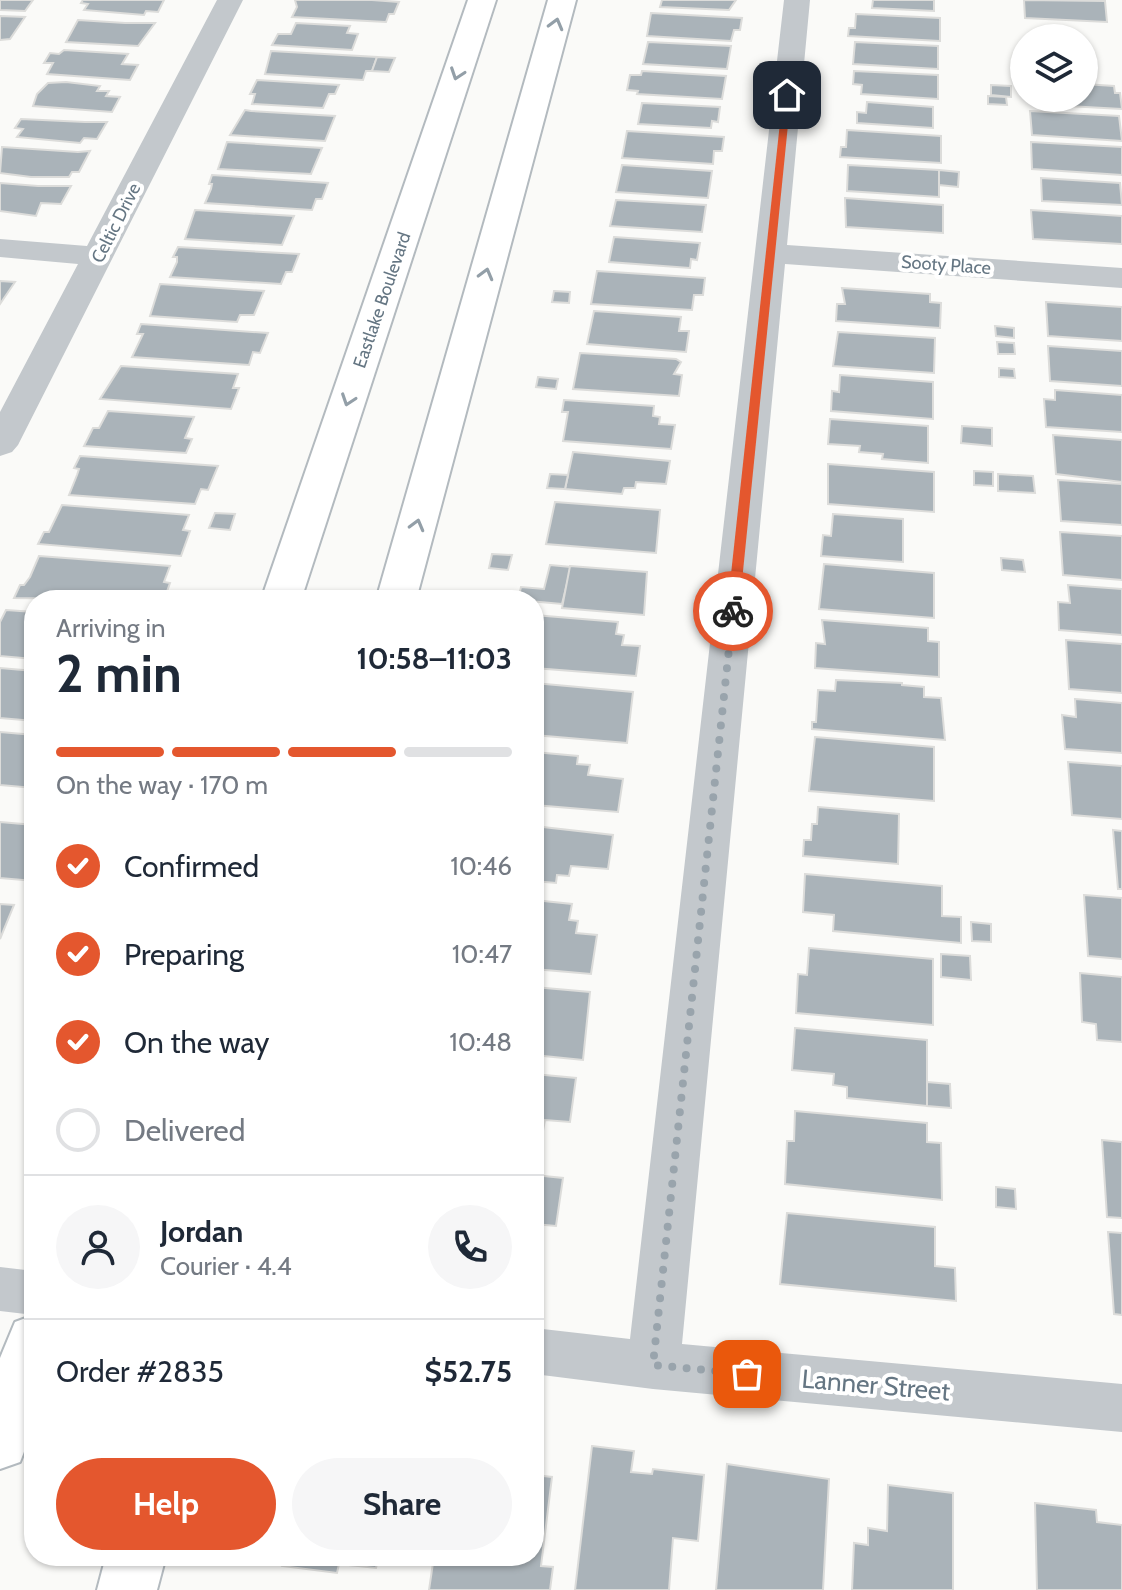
<!DOCTYPE html>
<html lang="en">
<head>
<meta charset="utf-8">
<style>
	body { margin:0; font-family:Cabin,sans-serif; background:#f6f6f7; color:#1f2937; height:100vh; display:flex; flex-direction:column; font-size:30px; white-space:nowrap }
	* { box-sizing:border-box; margin:0 }
	p { font-size:26px; color:#747a83 }
	.icon { flex:none; width:44px; height:44px; fill:none; stroke:currentColor; stroke-width:2; stroke-linecap:round; stroke-linejoin:round }
	.map { position:relative; flex:1; overflow:hidden }
	.panel { position:absolute; left:24px; top:590px; width:520px; height:976px; display:flex; flex-direction:column; background:#fff; border-radius:32px; box-shadow:0 2px 6px #0004 }
	.panel>* { flex:none }
	.buttons { position:absolute; left:1010px; top:24px; display:grid; gap:16px }
	.buttons a { display:grid; place-items:center; width:88px; height:88px; border-radius:50%; background:#fff; box-shadow:0 2px 6px #0004; font-size:40px }
	.pin { position:absolute; display:grid; place-items:center; width:68px; height:68px; color:#fff; margin:-34px; border-radius:16px; box-shadow:0 4px 12px #0006 }
	.courier { position:absolute; display:grid; place-items:center; width:80px; height:80px; margin:-40px; border:6px solid #e4572e; border-radius:50%; background:#fff; color:#222; box-shadow:0 2px 10px #0007 }
	.overview em { font-style:normal; font-weight:800 }
	.overview div { display:flex; flex-direction:column-reverse }
	.overview { display:flex; align-items:center; justify-content:space-between; height:136px; padding:0 32px }
	h1 { font-size:52px; font-weight:800; line-height:60px }
	.bar { display:grid; grid-template-columns:repeat(4,1fr); gap:12px 8px; align-content:center; height:96px; padding:0 32px }
	.bar i { height:10px; border-radius:6px; background:#e0e1e3 }
	.bar .current { background:#e4572e }
	.bar p { grid-column:span 4 }
	.line { display:flex; align-items:center; gap:20px; padding:0 32px; border-top:2px solid #e0e1e3 }
	.line div { flex:1 }
	.round { display:grid; place-items:center; flex:none; width:84px; height:84px; border-radius:42px; background:#f6f6f7 }
	ol { padding:0 32px; list-style:none }
	li { display:flex; align-items:center; gap:24px; height:88px }
	li p { margin-inline-start:auto }
	li .icon { padding:8px; border-radius:50%; background:#e4572e; color:#fff; stroke-width:4 }
	li:last-child { color:#747a83 }
	li i { width:44px; height:44px; border:4px solid #e0e1e3; border-radius:50% }
	.primary-button { display:flex; gap:16px; margin-top:auto; padding:16px 32px }
	.primary-button a { flex:1; height:92px; border-radius:48px; background:#e4572e; color:#fff; font-size:32px; font-weight:800; line-height:92px; text-align:center }
	.primary-button a+a { background:#f6f6f7; color:#1f2937 }
	.map>svg:first-child { display:block }
	.building { fill:#aab3b9; stroke:#dcdcda; stroke-width:2 }
	.lines { fill:none; stroke-linecap:round; stroke-linejoin:round }
	.secondary-casing { stroke:#b3babf; stroke-width:4 }
	.minor { fill:#c3c8cc; fill-rule:evenodd }
	.secondary { fill:#fff; fill-rule:evenodd }
	.oneway { stroke:#939fa8 }
	.route { fill:#e4572e }
	.done { stroke:#99a4ac; stroke-width:8; stroke-dasharray:0 14.4 }
	.labels { text-anchor:middle; dominant-baseline:central; stroke-width:8; stroke-linejoin:round; paint-order:stroke }
	.far-street-label { font-size:18px; fill:#657683; stroke:#fff }
	.near-street-label { font-size:26px; fill:#657683; stroke:#fff }
</style>
</head>
<body>
<div class="map">
<svg width="1122" height="1590" viewBox="0 0 1122 1590">
	<rect width="100%" height="100%" fill="#fafaf8"/>
	<g class="building">
		<polygon points="0,0 33,0 25,11 0,10"/>
		<polygon points="83,0 164,0 158,12 146,11 144,15 84,10 88,4 81,3"/>
		<polygon points="295,0 372,0 399,2 394,14 389,14 386,22 292,17 297,7"/>
		<polygon points="662,0 736,0 729,10 660,7"/>
		<polygon points="873,0 934,0 934,11 872,8"/>
		<polygon points="1024,0 1105,1 1107,22 1025,18"/>
		<polygon points="651,13 742,18 740,30 734,30 731,41 647,36"/>
		<polygon points="856,14 940,18 940,41 848,36 849,28 855,28"/>
		<polygon points="0,16 25,17 10,39 0,40"/>
		<polygon points="78,20 125,23 155,23 138,46 66,42"/>
		<polygon points="296,23 350,26 347,33 358,34 352,50 272,45 278,34 291,34"/>
		<polygon points="648,42 731,46 727,69 643,64"/>
		<polygon points="855,42 938,46 938,69 853,64"/>
		<polygon points="64,50 128,54 122,64 138,65 130,80 47,74 53,63 44,63 50,53 59,54"/>
		<polygon points="271,51 377,57 372,71 366,71 363,80 265,74"/>
		<polygon points="377,57 395,58 389,72 372,71"/>
		<polygon points="642,71 726,76 722,99 637,94 638,91 627,90 630,75 641,75"/>
		<polygon points="854,71 938,75 938,99 861,94 862,85 853,84"/>
		<polygon points="257,80 339,85 335,94 329,94 323,108 252,104 255,94 250,94"/>
		<polygon points="66,82 100,86 97,91 109,91 106,96 120,97 112,112 33,106 37,94 48,83"/>
		<polygon points="1084,84 1114,86 1115,93 1120,93 1122,109 1031,104 1030,98 1084,98"/>
		<polygon points="991,85 1011,86 1011,97 991,95"/>
		<polygon points="988,96 1006,97 1007,105 988,104"/>
		<polygon points="867,102 933,107 933,128 857,123 857,112 866,113"/>
		<polygon points="642,103 720,107 718,122 712,121 711,128 638,124"/>
		<polygon points="245,110 251,111 335,116 325,141 230,135"/>
		<polygon points="1030,111 1119,116 1122,141 1032,135"/>
		<polygon points="21,119 85,122 107,122 97,139 84,138 80,143 17,137 23,129 15,128"/>
		<polygon points="847,130 941,136 941,163 840,157 841,147 846,147"/>
		<polygon points="627,131 724,137 722,151 714,151 713,164 622,158"/>
		<polygon points="227,142 322,148 311,174 218,169"/>
		<polygon points="1031,142 1122,147 1122,175 1032,169"/>
		<polygon points="2,147 78,152 90,151 79,172 72,172 69,177 31,177 0,173"/>
		<polygon points="622,165 712,171 708,198 616,192"/>
		<polygon points="848,165 939,170 939,197 847,191"/>
		<polygon points="939,170 959,172 958,187 939,185"/>
		<polygon points="212,175 328,183 322,199 316,199 312,210 205,203 211,189 212,184 209,184"/>
		<polygon points="1041,178 1120,183 1122,205 1042,201"/>
		<polygon points="0,183 38,186 71,186 61,204 41,203 36,216 0,211"/>
		<polygon points="845,198 943,205 943,233 846,227"/>
		<polygon points="616,200 706,205 702,232 610,226"/>
		<polygon points="195,210 294,216 282,245 185,239"/>
		<polygon points="1031,210 1122,216 1122,244 1033,239"/>
		<polygon points="614,237 700,243 697,260 691,259 690,268 609,262"/>
		<polygon points="178,247 299,254 292,272 286,272 281,284 170,277 177,262 177,257 173,257"/>
		<polygon points="597,271 705,278 703,295 694,295 692,310 591,304"/>
		<polygon points="0,281 15,282 0,304"/>
		<polygon points="160,284 264,291 254,315 240,315 237,322 150,316"/>
		<polygon points="842,288 930,294 930,302 941,303 940,328 836,321 837,304 845,304"/>
		<polygon points="554,291 570,292 569,303 552,302"/>
		<polygon points="1046,302 1122,307 1122,341 1048,336"/>
		<polygon points="594,311 681,317 679,331 689,331 686,352 587,344"/>
		<polygon points="141,324 268,333 260,353 253,352 249,365 132,357 143,334 137,334"/>
		<polygon points="995,326 1014,328 1014,338 996,336"/>
		<polygon points="838,332 935,338 934,373 833,366"/>
		<polygon points="997,342 1014,343 1015,354 998,354"/>
		<polygon points="1048,346 1122,351 1122,386 1050,381"/>
		<polygon points="580,353 676,359 681,362 674,374 682,375 679,396 573,389"/>
		<polygon points="121,366 238,374 233,388 239,388 231,409 100,399"/>
		<polygon points="999,368 1014,369 1015,378 999,377"/>
		<polygon points="840,375 933,382 933,419 831,411 832,391 839,392"/>
		<polygon points="538,377 558,379 556,389 536,387"/>
		<polygon points="1055,390 1122,395 1122,432 1046,427 1044,399 1055,400"/>
		<polygon points="564,400 654,406 653,416 660,417 659,424 675,425 671,449 563,441 568,412 562,412"/>
		<polygon points="108,411 194,417 185,438 192,439 186,453 84,446 93,428 99,428"/>
		<polygon points="830,419 928,426 928,463 882,459 883,454 859,452 860,446 828,444"/>
		<polygon points="962,426 992,428 992,446 961,443"/>
		<polygon points="1053,435 1122,440 1122,482 1056,474"/>
		<polygon points="573,452 670,461 666,484 636,482 635,488 624,488 622,494 565,489"/>
		<polygon points="80,456 218,466 208,490 201,489 195,504 69,495 77,475 79,469 74,468"/>
		<polygon points="828,464 934,472 934,512 828,504"/>
		<polygon points="974,471 993,472 993,486 974,485"/>
		<polygon points="550,474 568,475 565,489 547,488"/>
		<polygon points="998,474 1033,476 1035,493 998,491"/>
		<polygon points="1058,480 1122,484 1122,525 1061,521"/>
		<polygon points="555,502 660,510 656,553 546,544"/>
		<polygon points="62,505 189,515 183,530 190,531 181,556 38,544 44,532 49,532"/>
		<polygon points="215,513 235,514 230,530 209,528"/>
		<polygon points="833,514 903,519 903,562 821,556 823,535 831,536"/>
		<polygon points="1060,532 1122,536 1122,580 1063,575"/>
		<polygon points="492,554 512,555 508,570 489,568"/>
		<polygon points="39,556 170,566 164,582 170,583 164,600 14,598 20,585 24,585 30,577"/>
		<polygon points="1001,558 1023,560 1025,572 1002,570"/>
		<polygon points="824,564 934,573 934,618 819,609"/>
		<polygon points="550,565 571,567 562,604 518,600 521,587 544,589"/>
		<polygon points="570,566 647,572 644,615 562,608"/>
		<polygon points="1068,585 1122,589 1122,635 1059,630 1058,602 1070,603"/>
		<polygon points="6,610 34,612 34,659 0,656 0,622"/>
		<polygon points="534,615 618,622 616,634 624,635 622,645 640,646 636,676 534,668"/>
		<polygon points="822,620 928,628 928,641 939,642 939,677 815,668 816,643 825,644"/>
		<polygon points="1066,640 1122,644 1122,693 1069,689"/>
		<polygon points="0,668 34,671 34,721 0,718"/>
		<polygon points="836,680 902,683 902,685 924,687 924,697 941,698 945,740 812,729 812,722 816,722 818,690 835,691"/>
		<polygon points="534,683 633,692 627,743 534,735"/>
		<polygon points="1075,699 1122,703 1122,753 1065,749 1062,715 1076,717"/>
		<polygon points="0,732 34,735 34,788 0,785"/>
		<polygon points="815,737 934,747 934,801 809,791"/>
		<polygon points="534,752 578,756 577,764 590,765 588,775 623,779 618,812 534,805"/>
		<polygon points="1068,762 1122,766 1122,819 1072,815"/>
		<polygon points="818,807 899,814 898,864 803,856 804,840 811,840 812,824 817,824"/>
		<polygon points="0,822 34,825 34,881 0,878"/>
		<polygon points="534,826 613,835 608,869 571,866 569,876 557,875 556,883 534,881"/>
		<polygon points="1113,830 1122,831 1122,889 1118,889"/>
		<polygon points="805,874 942,886 942,916 961,917 961,943 833,931 834,915 803,912"/>
		<polygon points="1084,895 1122,898 1122,959 1088,956"/>
		<polygon points="534,900 572,904 569,920 578,921 576,933 597,935 591,974 534,969"/>
		<polygon points="0,904 14,905 0,939"/>
		<polygon points="971,922 991,924 991,942 972,941"/>
		<polygon points="809,948 933,959 933,1025 796,1013 798,974 807,975"/>
		<polygon points="941,954 970,956 971,980 941,977"/>
		<polygon points="1080,973 1122,977 1122,1042 1097,1040 1096,1024 1082,1022"/>
		<polygon points="534,987 590,992 583,1060 534,1055"/>
		<polygon points="795,1028 927,1040 927,1106 847,1098 847,1087 833,1085 834,1074 792,1070"/>
		<polygon points="534,1074 576,1078 570,1122 545,1120 543,1131 535,1130 534,1134"/>
		<polygon points="927,1082 950,1084 951,1108 927,1106"/>
		<polygon points="795,1111 927,1123 927,1142 941,1143 942,1200 785,1184 787,1141 794,1141"/>
		<polygon points="1102,1140 1122,1142 1122,1218 1107,1217"/>
		<polygon points="534,1175 563,1178 556,1226 534,1224"/>
		<polygon points="996,1187 1015,1189 1016,1209 996,1207"/>
		<polygon points="787,1213 935,1227 935,1266 955,1268 956,1301 780,1284"/>
		<polygon points="1108,1232 1122,1233 1122,1315 1114,1314"/>
		<polygon points="592,1446 634,1451 631,1472 652,1474 653,1469 704,1475 698,1541 673,1538 669,1590 575,1590"/>
		<polygon points="727,1464 829,1479 823,1590 716,1590"/>
		<polygon points="534,1475 552,1477 541,1566 553,1567 550,1590 429,1590 434,1556 534,1556"/>
		<polygon points="888,1485 953,1493 953,1590 852,1590 854,1543 868,1545 868,1528 887,1531"/>
		<polygon points="1035,1503 1096,1510 1097,1522 1122,1525 1122,1590 1037,1590"/>
		<polygon points="284,1556 379,1556 376,1568 339,1564 337,1573 282,1566"/>
	</g>
	<g class="lines">
		<g class="secondary-casing">
			<g id="secondary">
				<polygon points="468,0 496,0 301,600 261,600"/>
				<polygon points="548,0 576,0 416,600 376,600"/>
				<polygon points="34,1315 34,1426 20,1462 0,1469 0,1358 15,1322"/>
				<polygon points="106,1556 166,1556 157,1590 97,1590"/>
			</g>
		</g>
		<g class="minor">
			<polygon points="217,0 243,0 18,445 12,452 0,456 0,412 78,264 0,257 0,239 87,246"/>
			<polygon points="784,0 810,0 787,245 1122,268 1122,288 785,264 682,1344 1122,1384 1122,1432 653,1389 534,1374 534,1328 630,1339"/>
			<polygon points="0,1267 34,1271 34,1315 0,1311"/>
		</g>
		<use href="#secondary" class="secondary"/>
	</g>
	<defs><path id="oneway-chevron" d="M-2-3.5L2.5 0L-2 3.5" fill="none" stroke-width="1.6" stroke-linecap="round" stroke-linejoin="round" transform="scale(2)"/></defs>
	<g class="oneway">
		<use href="#oneway-chevron" transform="translate(556 24) rotate(-75)"/>
		<use href="#oneway-chevron" transform="translate(457 74) rotate(109)"/>
		<use href="#oneway-chevron" transform="translate(486 274) rotate(-75)"/>
		<use href="#oneway-chevron" transform="translate(348 400) rotate(109)"/>
		<use href="#oneway-chevron" transform="translate(417 525) rotate(-75)"/>
	</g>
	<polygon class="route" points="787,92 791,95 739,611 733,615 727,611 783,95"/>
	<g class="lines">
		<polyline class="done" points="733,611 653,1365 747,1374"/>
	</g>
	<g class="labels">
		<g class="far-street-label">
			<text transform="translate(116 223) rotate(-63)">Celtic Drive</text>
			<text transform="translate(946 265) rotate(4)">Sooty Place</text>
			<text transform="translate(382 300) rotate(-71)">Eastlake Boulevard</text>
		</g>
		<g class="near-street-label">
			<text transform="translate(876 1385) rotate(5)">Lanner Street</text>
		</g>
	</g>
</svg>
<div class="buttons">
<a><svg class="icon" aria-label="layers" viewBox="0 0 24 24"><path d="M12 4l9 5-9 5-9-5zM3 14l9 5 9-5"/></svg></a>
</div>
<div class="pin" style="left:747px;top:1374px;background:#ea580c"><svg class="icon" aria-label="bag" viewBox="0 0 24 24"><path d="M5 8h14l-1 12H6zM9 8a3 3 0 0 1 6 0"/></svg></div>
<div class="pin" style="left:787px;top:95px;background:#1f2937"><svg class="icon" aria-label="home" viewBox="0 0 24 24"><path d="M3 11l9-7 9 7M6 9v11h12V9"/></svg></div>
<div class="courier" style="left:733px;top:611px"><svg class="icon" aria-label="bike" viewBox="0 0 24 24"><circle cx="6" cy="16" r="4"/><circle cx="18" cy="16" r="4"/><path d="M6 16l4-8h5l3 8M10 8l3 8H6M13 5h3"/></svg></div>
<section class="panel">
<div class="overview"><div><h1>2 min</h1><p>Arriving in</p></div><em>10:58–11:03</em></div>
<div class="bar"><i class="current"></i><i class="current"></i><i class="current"></i><i></i><p>On the way · 170 m</p></div>
<ol>
<li><svg class="icon" aria-label="check" viewBox="0 0 24 24"><path d="M5 12l5 5 9-10"/></svg>Confirmed<p>10:46</p></li>
<li><svg class="icon" aria-label="check" viewBox="0 0 24 24"><path d="M5 12l5 5 9-10"/></svg>Preparing<p>10:47</p></li>
<li><svg class="icon" aria-label="check" viewBox="0 0 24 24"><path d="M5 12l5 5 9-10"/></svg>On the way<p>10:48</p></li>
<li><i></i>Delivered</li>
</ol>
<div class="line" style="height:144px"><a class="round"><svg class="icon" aria-label="person" viewBox="0 0 24 24"><circle cx="12" cy="8" r="4"/><path d="M4 21q1-7 8-7t8 7"/></svg></a><div><b>Jordan</b><p>Courier · 4.4</p></div><a class="round"><svg class="icon" aria-label="phone" viewBox="0 0 24 24"><path d="M5 4h4l2 5-3 2q2 4 5 5l2-3 5 2v4C11 20 4 13 5 4z"/></svg></a></div>
<div class="line" style="height:104px"><div>Order #2835</div><b>$52.75</b></div>
<div class="primary-button"><a>Help</a><a>Share</a></div>
</section>
</div>
</body>
</html>
